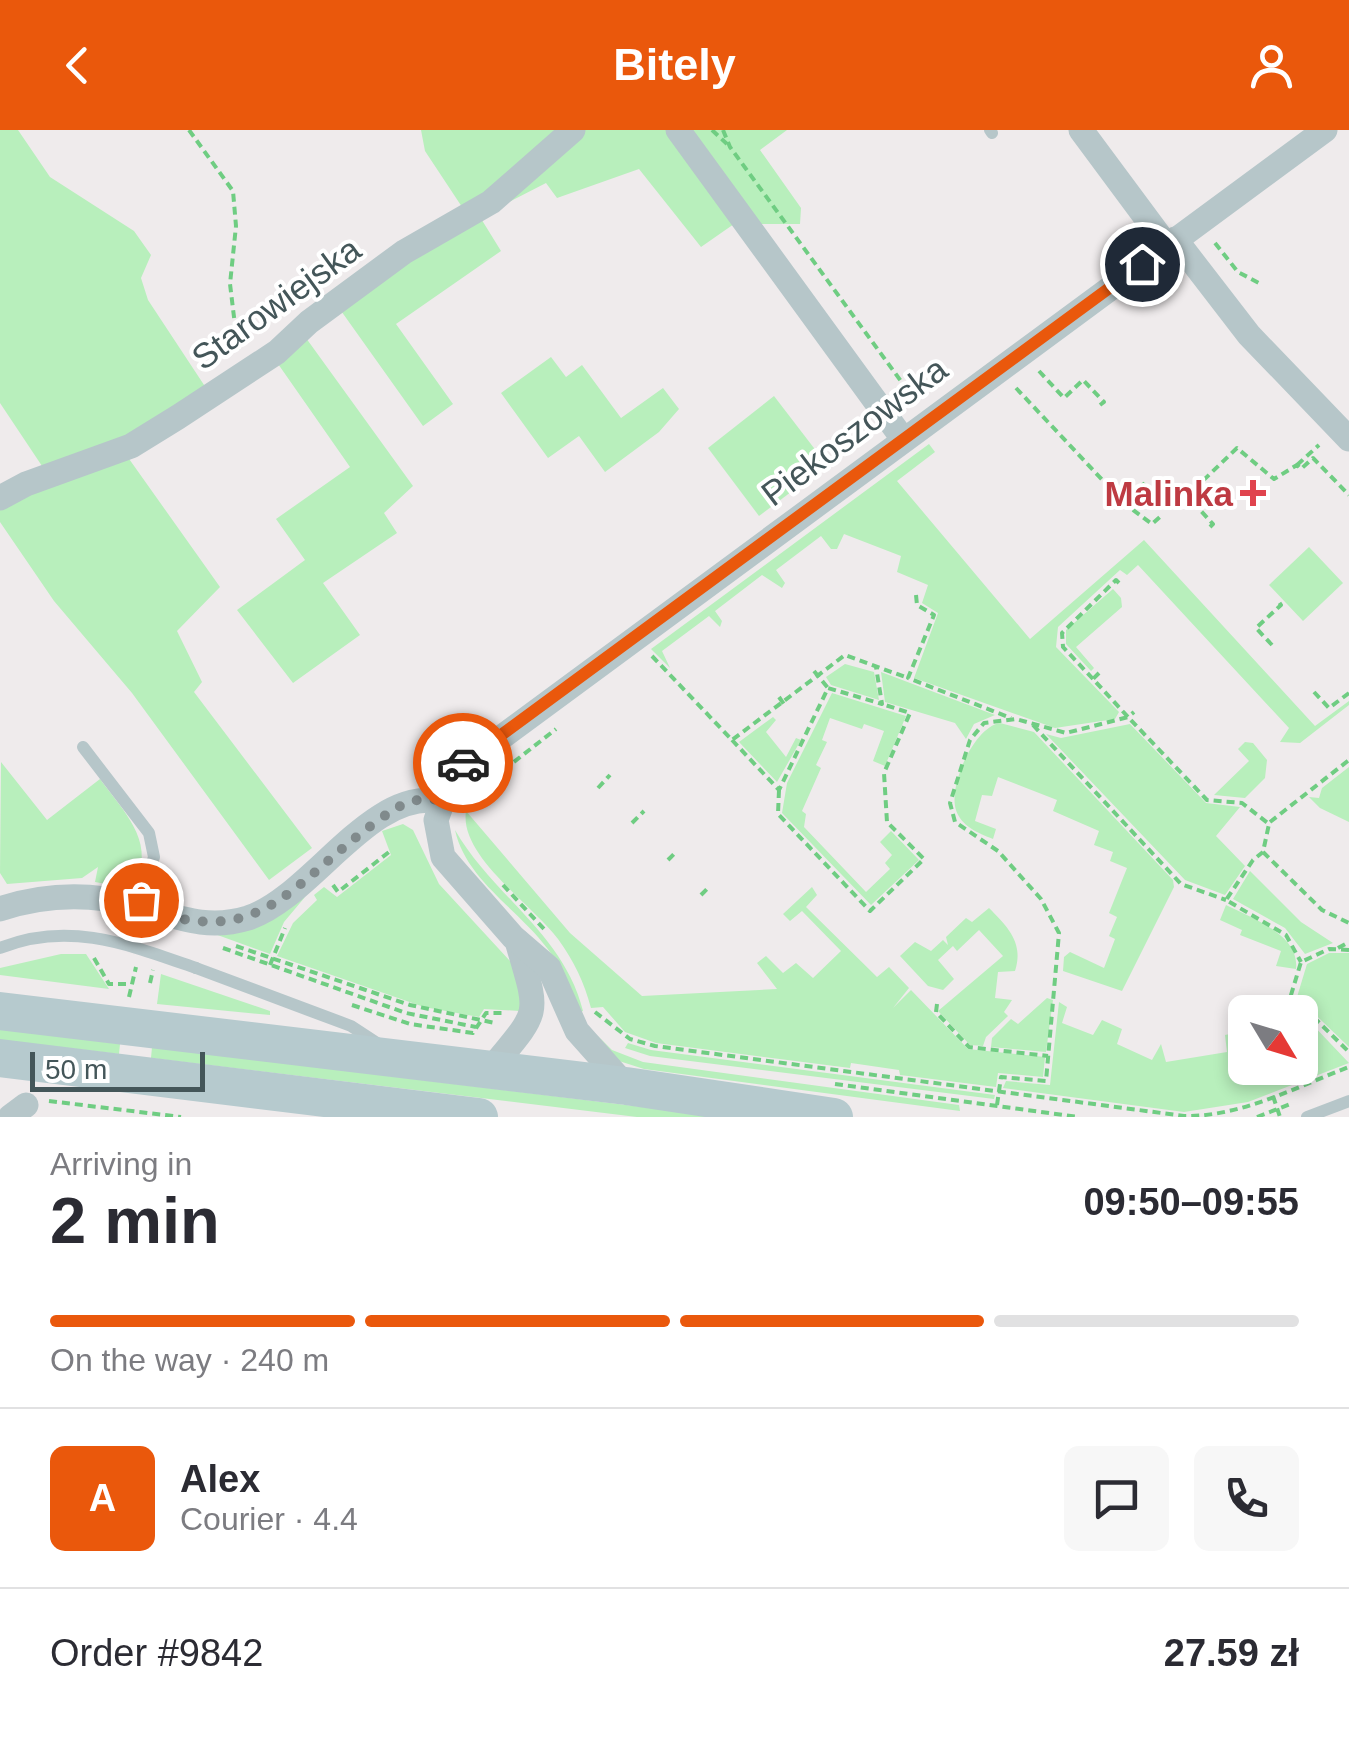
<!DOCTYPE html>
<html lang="en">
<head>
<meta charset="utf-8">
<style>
	body { margin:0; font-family:Arial,sans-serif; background:#f7f7f7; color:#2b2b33; height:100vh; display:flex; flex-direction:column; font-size:38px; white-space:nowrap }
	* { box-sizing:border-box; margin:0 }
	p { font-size:32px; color:#7c7c81 }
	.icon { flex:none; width:55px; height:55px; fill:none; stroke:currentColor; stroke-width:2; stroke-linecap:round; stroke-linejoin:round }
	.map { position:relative; height:987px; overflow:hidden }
	.sheet { display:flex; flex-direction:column; background:#fff; flex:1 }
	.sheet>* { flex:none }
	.needle { width:65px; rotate:128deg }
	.controls { position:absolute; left:1228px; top:865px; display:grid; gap:20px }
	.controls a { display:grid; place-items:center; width:90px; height:90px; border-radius:15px; background:#fff; box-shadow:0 5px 15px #0003; font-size:50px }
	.scale { position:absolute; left:30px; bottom:25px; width:175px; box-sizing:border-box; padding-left:10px; border:5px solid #445659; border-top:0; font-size:28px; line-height:35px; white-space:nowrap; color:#445659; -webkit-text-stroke:8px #fff; paint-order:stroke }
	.pin { position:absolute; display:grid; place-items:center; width:85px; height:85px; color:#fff; margin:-42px; border:5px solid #fff; border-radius:50%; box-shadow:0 2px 10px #0007 }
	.courier { position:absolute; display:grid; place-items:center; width:100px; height:100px; margin:-50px; border:8px solid #ea580c; border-radius:50%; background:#fff; color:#222; box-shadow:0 2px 12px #0007 }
	.overview em { font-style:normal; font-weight:800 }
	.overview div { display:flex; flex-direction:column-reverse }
	.overview { display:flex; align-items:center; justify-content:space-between; height:170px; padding:0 50px }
	h1 { font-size:65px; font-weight:800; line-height:75px }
	.bar { display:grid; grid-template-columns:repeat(4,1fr); gap:15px 10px; align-content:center; height:120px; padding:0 50px }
	.bar i { height:12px; border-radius:8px; background:#e1e1e2 }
	.bar .current { background:#ea580c }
	.bar p { grid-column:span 4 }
	.line { display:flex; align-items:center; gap:25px; padding:0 50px; border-top:2px solid #e1e1e2 }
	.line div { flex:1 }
	.round { display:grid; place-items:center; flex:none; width:105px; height:105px; border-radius:15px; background:#f7f7f7 }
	header { display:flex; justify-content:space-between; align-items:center; height:130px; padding:0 50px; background:#ea580c; color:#fff; font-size:45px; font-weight:800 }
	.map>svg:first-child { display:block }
	.green { fill:#b8efbc }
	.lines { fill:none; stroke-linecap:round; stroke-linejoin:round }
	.path { stroke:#6fcd82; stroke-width:4; stroke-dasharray:8 5; stroke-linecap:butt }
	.service { stroke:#b6c6c9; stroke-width:12 }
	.minor { stroke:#b6c6c9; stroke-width:25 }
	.secondary { stroke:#b6cace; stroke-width:38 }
	.service-bridge { stroke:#b6c6c9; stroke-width:12 }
	.done { stroke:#808a8c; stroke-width:10; stroke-dasharray:0 18 }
	.route { stroke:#ea580c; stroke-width:12 }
	.health-dot { fill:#e0444e; stroke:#fff; stroke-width:4 }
	.labels { text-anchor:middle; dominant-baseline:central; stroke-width:8; stroke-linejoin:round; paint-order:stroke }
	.street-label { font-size:35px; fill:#445659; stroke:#fff }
	.health-label { font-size:35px; font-weight:bold; fill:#be3a42; stroke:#fff; text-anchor:end }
</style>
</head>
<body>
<header><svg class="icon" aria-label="back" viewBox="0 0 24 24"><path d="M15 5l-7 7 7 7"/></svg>Bitely<svg class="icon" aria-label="person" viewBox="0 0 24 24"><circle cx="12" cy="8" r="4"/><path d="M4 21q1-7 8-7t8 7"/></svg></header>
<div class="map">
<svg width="1349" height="987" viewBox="0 0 1349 987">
	<rect width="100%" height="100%" fill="#efebec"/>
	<g class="green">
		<polygon points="0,0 18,0 50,47 134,101 151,125 141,148 148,170 208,261 127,326 220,457 177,501 202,552 194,562 312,718 269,750 132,563 54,471 0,392 0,362 44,339 0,273"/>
		<polygon points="421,0 787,0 760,20 801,78 800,94 734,94 701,117 639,39 557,68 546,53 480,87 501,121 396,194 453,274 423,296 339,178 464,80 425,21"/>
		<polygon points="306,208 413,356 384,383 397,403 323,453 360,505 293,553 237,480 305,430 276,389 350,337 276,231"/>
		<polygon points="551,227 566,247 582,235 621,288 663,258 679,279 659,302 605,342 579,306 548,328 501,263"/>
		<polygon points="774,266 827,335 759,386 708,318"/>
		<polygon points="929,314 935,322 897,351 1030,509 1144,410 1315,596 1349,571 1349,575 1300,613 1280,612 1289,598 1138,435 1127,445 1120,440 1058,497 1056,517 1119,582 1115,589 1055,598 914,548 938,483 922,473 928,455 897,442 901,426 844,404 837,419 831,419 821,406 776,440 785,453 782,458 762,445 715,481 722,491 720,497 709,486 662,521 670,538 651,519"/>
		<polygon points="1309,417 1343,453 1303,491 1269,455"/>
		<polygon points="1113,459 1121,468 1122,477 1076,517 1094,538 1091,541 1066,514 1066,500"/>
		<polygon points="845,534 874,542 879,570 831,555 826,547"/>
		<polygon points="881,542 995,585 974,594 966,609 955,593 885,572"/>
		<polygon points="832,563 906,586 885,636 873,631 884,601 864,594 862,599 830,588 822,610 827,612 816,635 821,638 802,681 806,684 804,697 866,762 890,739 885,733 892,725 880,712 891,701 919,730 871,775 782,683 787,653"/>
		<polygon points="773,587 776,590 766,602 786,627 796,608 801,610 777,652 739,612"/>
		<path d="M1000,593l34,9 139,148 1,7 -52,104 -59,-20 1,-14 6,-5 34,16 11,-29 -6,-3 8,-19 -8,-4 18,-45 -17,-7 3,-9 -19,-7 5,-14 -46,-20 4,-11 -59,-23 -6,19 -10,-1 -7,26 21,8 -3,10c-15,-6 -32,-13 -37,-29 -8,-24 18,-83 44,-87z"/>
		<polygon points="1130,594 1206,673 1240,677 1216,706 1245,736 1225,765 1185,750 1046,604 1061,608"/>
		<polygon points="1245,612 1253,613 1267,630 1265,648 1245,668 1214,665 1249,631 1238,619"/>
		<path d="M1,632l46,58 53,-41c23,32 54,60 37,101l-6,-4 -14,10 -22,-4 3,-15 -16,11 -75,6 -7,-11z"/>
		<polygon points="1349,637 1349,692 1320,678 1309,667 1319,668 1322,658"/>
		<path d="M466,681l104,122 72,63 135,-7 -20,-26 9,-7 17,17 13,-10 17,15 28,-27 -39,-40 -12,10 -7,-7 29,-27 5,8 -11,12 71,70 12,-10 20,21 -16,20 18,-18 57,59 77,8 -2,20 -45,-4 -2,14 -96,-12 -1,-5 -48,-7 -1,5 -194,-25 -31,-11 -22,-25 -12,1c-7,-26 -17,-47 -33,-69 -26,-35 -99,-83 -92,-128z"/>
		<polygon points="403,694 413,700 439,754 511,832 524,860 520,881 484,879 479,887 424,877 277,826 293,793 317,770 314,765 324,757 337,767 391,725 382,701"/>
		<path d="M455,700c37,65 109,104 128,181l-5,2c-8,-24 -15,-44 -31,-65 -29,-39 -81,-68 -92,-118z"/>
		<polygon points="1250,741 1301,792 1333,813 1305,824 1285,798 1233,769"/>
		<polygon points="305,767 284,792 270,824 212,803"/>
		<path d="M1226,775c26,13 74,30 70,64l-20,-3 5,-15 -41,-16 2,-5 -22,-10z"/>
		<path d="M989,778c19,19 35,35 26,63l-17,1 -3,26 17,2 -8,12 4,4 -22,21 -3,9 -13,-1 -32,-34 65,-55 -24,-26 -22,21 -4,-5 -15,14 16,19 -11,11 -15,-4 -28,-30 15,-14 16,9 12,-11 5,5 -2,-8 20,-19 6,4z"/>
		<polygon points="1329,823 1349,823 1349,917 1297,867 1307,834"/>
		<polygon points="61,824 86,824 109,859 0,845 0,838"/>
		<polygon points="161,844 270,881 270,885 157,874"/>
		<polygon points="1047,868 1053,870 1046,922 991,917 992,908 1011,889 1018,894"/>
		<polygon points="1059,872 1067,877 1062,893 1093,905 1102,890 1122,899 1117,914 1152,930 1161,914 1166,932 1227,922 1225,905 1245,901 1245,938 1300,938 1300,882 1281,882 1291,872 1349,933 1248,972 1184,982 1003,958 1006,951 1050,955"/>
		<polygon points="0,899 120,914 119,924 0,910"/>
		<polygon points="597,905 612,920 643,932 959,975 960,981 644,939 619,931"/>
		<polygon points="628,913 651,920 995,965 994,969 650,926 625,918"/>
		<polygon points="152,917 724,987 637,987 151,928"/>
	</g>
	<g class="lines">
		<g class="path">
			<polyline points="189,0 233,61 236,96 230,154 238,220"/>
			<polyline points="712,0 727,14"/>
			<polyline points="723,0 730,17 917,273"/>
			<polyline points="1215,113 1238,142 1259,153"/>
			<polyline points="1039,241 1064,268 1083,250 1104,272 1100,275"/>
			<polyline points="1016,258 1125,374 1152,394 1162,385"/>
			<polyline points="1297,335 1319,315"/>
			<polyline points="1165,349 1168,359"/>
			<path d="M1142,353c13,14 29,2 45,13l-4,4"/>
			<polyline points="1210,397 1213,394 1187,366 1237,318 1274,349 1297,335 1301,339 1313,328 1349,365"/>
			<polyline points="916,465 917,475 934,485 908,548 1011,588"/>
			<polyline points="1272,515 1256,498 1281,475 1279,472"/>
			<polyline points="652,526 732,610 845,525 908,548"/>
			<polyline points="814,541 828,558"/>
			<polyline points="1099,543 1093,549 1128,587 1134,582"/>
			<polyline points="1093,549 1063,517 1062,503 1116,450 1119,453"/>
			<polyline points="1314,562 1329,578 1349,563"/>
			<polyline points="779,567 786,577"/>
			<polyline points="1033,595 1181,754 1226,770"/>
			<polyline points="732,610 779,660 828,558 882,574 876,537"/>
			<polyline points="598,658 610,645"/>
			<polyline points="779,660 778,684 870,781 924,729 887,692 884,643 910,583 882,574"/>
			<polyline points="473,664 556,599"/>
			<polyline points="1270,692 1349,630"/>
			<polyline points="632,693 644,681"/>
			<polyline points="1263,722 1322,780 1349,793"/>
			<polyline points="668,730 675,723"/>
			<polyline points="333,755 338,762 389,722"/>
			<polyline points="503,755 544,799"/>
			<polyline points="701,765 707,759"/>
			<polyline points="236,816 410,875 495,893"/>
			<polyline points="223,818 406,883 476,897"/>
			<polyline points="1338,818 1349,812"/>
			<polyline points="1349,820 1329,819 1301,832 1291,865 1349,922"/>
			<polyline points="94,828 109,854 130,854"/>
			<polyline points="270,835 285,798"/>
			<polyline points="150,853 153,840"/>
			<polyline points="129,867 136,837"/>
			<polyline points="937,874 936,882 969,917 1048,926"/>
			<polyline points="352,875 410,894 473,903 486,883 502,883"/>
			<path d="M595,882l35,27 25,7 529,70c57,1 112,-29 165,-49"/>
			<polyline points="835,954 1078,987"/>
			<polyline points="1273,966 1280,987"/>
			<polyline points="49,971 181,987"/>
			<polyline points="997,975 1001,947 1046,951 1059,803 1041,769 998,721 955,692 950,673 970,610 984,593 1016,589 1066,603 1128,587 1207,670 1242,673 1269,694 1263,722 1253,730 1226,770 1286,805 1301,832"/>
			<polyline points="1257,987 1293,973"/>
		</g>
		<g class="service">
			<polyline points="990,0 992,3"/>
			<polyline points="83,617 149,703 154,727 139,776"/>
			<polyline points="196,838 351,896 380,915"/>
			<polyline points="1307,987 1349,971"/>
		</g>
		<g class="minor">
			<polyline points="678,0 903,309"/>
			<polyline points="1081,0 1167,116"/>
			<polyline points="1175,109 1249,205 1349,309"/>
			<polyline points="0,368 26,354 131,316 178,287 277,222 309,192 404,122 491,72 573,0"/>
			<path d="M0,779c45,-15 90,-16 136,-4 40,11 69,26 112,13 64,-21 121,-129 192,-117"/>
			<path d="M490,940c52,-63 49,-52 27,-129"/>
			<polyline points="626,956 577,901 549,838 513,807 443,727 436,690 453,643 1325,0"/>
			<polyline points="10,987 26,975"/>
		</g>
		<g class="secondary">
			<polyline points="0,881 626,956 834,987"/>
			<polyline points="0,928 479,987"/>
		</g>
		<path class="service-bridge" d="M0,818c69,-28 130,-3 196,20"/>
	</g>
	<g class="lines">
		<path class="done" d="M141,770l-2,6c121,47 149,-20 237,-84 22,-16 36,-26 64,-22l8,-20 15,-17"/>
		<polyline class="route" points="463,633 1142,134"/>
	</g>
	<path class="health-dot" d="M1248 348h10v10h10v10h-10v10h-10v-10h-10v-10h10z"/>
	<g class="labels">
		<g class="street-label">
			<text transform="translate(276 173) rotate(-36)">Starowiejska</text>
			<text transform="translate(854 301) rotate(-37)">Piekoszowska</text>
		</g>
		<g class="health-label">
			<text x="1233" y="363">Malinka</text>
		</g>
	</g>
</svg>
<div class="controls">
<a><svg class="needle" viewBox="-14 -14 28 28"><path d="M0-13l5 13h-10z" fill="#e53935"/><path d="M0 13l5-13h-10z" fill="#7c7c81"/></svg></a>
</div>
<div class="scale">50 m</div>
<div class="pin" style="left:141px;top:770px;background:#ea580c"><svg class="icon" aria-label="bag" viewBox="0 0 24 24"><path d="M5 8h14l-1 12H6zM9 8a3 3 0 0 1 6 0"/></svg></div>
<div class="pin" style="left:1142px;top:134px;background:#1f2937"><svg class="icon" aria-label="home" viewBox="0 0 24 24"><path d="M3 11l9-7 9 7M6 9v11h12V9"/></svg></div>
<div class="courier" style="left:463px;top:633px"><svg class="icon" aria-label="car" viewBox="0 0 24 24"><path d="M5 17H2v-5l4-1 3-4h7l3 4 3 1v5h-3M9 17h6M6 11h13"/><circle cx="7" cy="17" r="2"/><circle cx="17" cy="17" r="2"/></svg></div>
</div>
<section class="sheet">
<div class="overview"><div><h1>2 min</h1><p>Arriving in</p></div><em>09:50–09:55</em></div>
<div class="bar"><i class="current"></i><i class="current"></i><i class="current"></i><i></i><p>On the way · 240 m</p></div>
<div class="line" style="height:180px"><b class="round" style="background:#ea580c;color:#fff">A</b><div><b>Alex</b><p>Courier · 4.4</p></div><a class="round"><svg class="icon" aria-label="chat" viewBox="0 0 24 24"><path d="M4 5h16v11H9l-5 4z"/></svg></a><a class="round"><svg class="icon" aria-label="phone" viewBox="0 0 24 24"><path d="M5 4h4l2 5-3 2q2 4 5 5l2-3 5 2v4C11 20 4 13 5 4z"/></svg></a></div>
<div class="line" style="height:130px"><div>Order #9842</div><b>27.59 zł</b></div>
</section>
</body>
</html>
